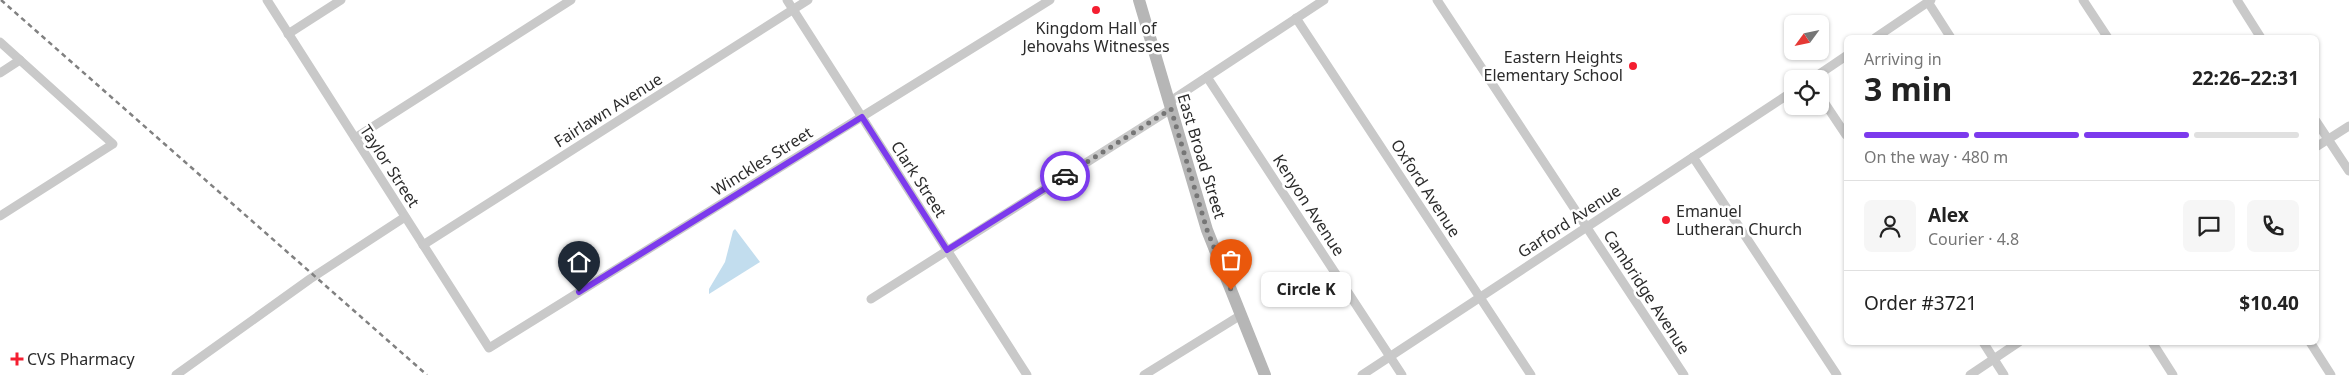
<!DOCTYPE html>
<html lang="en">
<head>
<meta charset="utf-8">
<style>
	body { margin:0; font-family:"Noto Sans",sans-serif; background:#f6f6f6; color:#222; height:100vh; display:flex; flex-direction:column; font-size:19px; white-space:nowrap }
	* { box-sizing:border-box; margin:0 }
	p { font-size:16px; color:#767676 }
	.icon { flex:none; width:28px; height:28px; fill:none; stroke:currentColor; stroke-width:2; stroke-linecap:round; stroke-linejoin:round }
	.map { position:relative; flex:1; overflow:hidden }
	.drawer { position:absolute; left:1844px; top:35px; width:475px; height:310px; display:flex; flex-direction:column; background:#fff; border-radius:8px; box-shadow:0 1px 4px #0004 }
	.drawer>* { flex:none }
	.needle { width:32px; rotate:237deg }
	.controls { position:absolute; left:1784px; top:15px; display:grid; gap:10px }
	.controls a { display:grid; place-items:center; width:45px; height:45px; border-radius:8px; background:#fff; box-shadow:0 1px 4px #0004; font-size:25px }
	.pin { position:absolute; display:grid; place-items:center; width:42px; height:42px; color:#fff; margin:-51px -21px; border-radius:50% 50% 50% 0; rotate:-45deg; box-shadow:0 0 5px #0007 }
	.pin .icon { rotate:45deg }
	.courier { position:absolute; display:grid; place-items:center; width:50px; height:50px; margin:-25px; border:4px solid #7c3aed; border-radius:50%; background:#fff; color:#222; box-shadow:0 1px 6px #0007 }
	.bubble { position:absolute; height:35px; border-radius:8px; background:#fff; box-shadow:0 1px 4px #0004; font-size:16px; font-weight:700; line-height:35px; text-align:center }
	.head em { font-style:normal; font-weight:700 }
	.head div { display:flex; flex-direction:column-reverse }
	.head { display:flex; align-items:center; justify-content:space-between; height:85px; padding:0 20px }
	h1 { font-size:32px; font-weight:700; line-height:38px }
	.bar { display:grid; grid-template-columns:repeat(4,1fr); gap:8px 5px; align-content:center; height:60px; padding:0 20px }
	.bar i { height:6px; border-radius:4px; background:#e0e0e0 }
	.bar .active { background:#7c3aed }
	.bar p { grid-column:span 4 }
	.line { display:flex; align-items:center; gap:12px; padding:0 20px; border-top:1px solid #e0e0e0 }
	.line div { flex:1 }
	.round { display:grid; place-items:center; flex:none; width:52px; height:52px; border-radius:8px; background:#f6f6f6 }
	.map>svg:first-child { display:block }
	.water { fill:#c2ddee }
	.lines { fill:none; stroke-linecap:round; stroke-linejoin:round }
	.street { stroke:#c9c9c9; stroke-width:9 }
	.secondary { stroke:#b6b6b6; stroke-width:12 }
	.rail { stroke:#818181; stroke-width:2.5; stroke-dasharray:5 4; stroke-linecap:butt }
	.done { stroke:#767676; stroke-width:5; stroke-dasharray:0 9 }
	.route { stroke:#7c3aed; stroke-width:6 }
	.poi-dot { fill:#f41e30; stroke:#fff; stroke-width:2 }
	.labels { text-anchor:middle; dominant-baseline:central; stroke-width:5; stroke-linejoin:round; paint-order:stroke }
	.poi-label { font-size:16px; fill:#2c2c2c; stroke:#fff; text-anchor:start }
	.street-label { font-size:16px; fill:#2c2c2c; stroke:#fff }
</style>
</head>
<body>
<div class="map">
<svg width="2349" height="375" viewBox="0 0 2349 375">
	<rect width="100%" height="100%" fill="#fff"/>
	<polygon class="water" points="735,229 760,262 709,294 709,289 725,262 733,231"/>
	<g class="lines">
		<g class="street">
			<polyline points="267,0 489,348 1050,0"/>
			<polyline points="787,0 1027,375"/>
			<polyline points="1437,0 1684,375"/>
			<polyline points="2083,0 2108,38"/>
			<polyline points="2237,0 2261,38"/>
			<polyline points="1928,2 1951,38"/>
			<polyline points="1296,18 1531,375"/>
			<polyline points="288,34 341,0"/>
			<polyline points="1875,38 1931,0"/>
			<polyline points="0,42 113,144 0,216"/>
			<polyline points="0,73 20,60"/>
			<polyline points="1207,77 1402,375"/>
			<polyline points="1812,79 1846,56"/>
			<polyline points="1820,96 1846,135"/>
			<polyline points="1169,102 1324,0"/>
			<polyline points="2316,121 2349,171"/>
			<polyline points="355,138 571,0"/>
			<polyline points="2316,147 2349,126"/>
			<polyline points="1693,157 1837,375"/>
			<polyline points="423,245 808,0"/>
			<polyline points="871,299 1171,109"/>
			<polyline points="1983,342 2004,375"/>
			<polyline points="2152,342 2173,375"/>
			<polyline points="2310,342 2331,375"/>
			<polyline points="176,375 310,279 405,217"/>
			<polyline points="1144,375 1241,315"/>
			<polyline points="1362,375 1792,92"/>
			<polyline points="1970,375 2019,342"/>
		</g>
		<polyline class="secondary" points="1139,0 1207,230 1265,375"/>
		<polyline class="rail" points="1,0 427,375"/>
	</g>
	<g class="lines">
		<polyline class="done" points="1065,176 1171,109 1207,230 1231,290"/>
		<polyline class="route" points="579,292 862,117 947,250 1065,176"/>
	</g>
	<g class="poi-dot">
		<circle cx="1096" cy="10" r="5"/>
		<circle cx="1633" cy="66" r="5"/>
		<circle cx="1666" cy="220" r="5"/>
		<path d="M14.5 351.5h5v5h5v5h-5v5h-5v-5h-5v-5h5z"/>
	</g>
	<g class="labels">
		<g class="poi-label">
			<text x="1096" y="28" text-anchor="middle">Kingdom Hall of<tspan x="1096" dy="18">Jehovahs Witnesses</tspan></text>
			<text x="1623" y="57" text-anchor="end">Eastern Heights<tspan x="1623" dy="18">Elementary School</tspan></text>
			<text x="1676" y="211">Emanuel<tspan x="1676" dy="18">Lutheran Church</tspan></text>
			<text x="27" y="359">CVS Pharmacy</text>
		</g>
		<g class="street-label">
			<text transform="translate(608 110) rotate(-32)">Fairlawn Avenue</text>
			<text transform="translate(1202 156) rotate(73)">East Broad Street</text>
			<text transform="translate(762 161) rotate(-32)">Winckles Street</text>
			<text transform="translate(390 166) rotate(57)">Taylor Street</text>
			<text transform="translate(919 179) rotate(57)">Clark Street</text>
			<text transform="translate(1426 188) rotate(57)">Oxford Avenue</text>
			<text transform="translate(1309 205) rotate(57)">Kenyon Avenue</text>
			<text transform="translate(1569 221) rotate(-33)">Garford Avenue</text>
			<text transform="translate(1647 292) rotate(57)">Cambridge Avenue</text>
		</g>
	</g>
</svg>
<div class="controls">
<a><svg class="needle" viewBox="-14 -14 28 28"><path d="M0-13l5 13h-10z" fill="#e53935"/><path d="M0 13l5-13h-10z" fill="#767676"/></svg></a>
<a><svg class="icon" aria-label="locate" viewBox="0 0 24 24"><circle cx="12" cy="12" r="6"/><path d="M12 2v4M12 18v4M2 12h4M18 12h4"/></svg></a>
</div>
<div class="pin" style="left:1231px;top:290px;background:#ea580c"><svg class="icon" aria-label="bag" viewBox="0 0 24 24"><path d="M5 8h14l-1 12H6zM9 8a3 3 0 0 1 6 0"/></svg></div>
<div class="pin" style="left:579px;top:292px;background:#1f2937"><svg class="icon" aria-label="home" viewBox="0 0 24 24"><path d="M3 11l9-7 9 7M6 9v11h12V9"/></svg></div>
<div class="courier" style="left:1065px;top:176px"><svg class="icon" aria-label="car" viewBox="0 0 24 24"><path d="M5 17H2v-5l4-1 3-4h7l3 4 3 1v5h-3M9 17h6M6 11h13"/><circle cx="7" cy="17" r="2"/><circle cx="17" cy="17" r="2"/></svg></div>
<div class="bubble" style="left:1261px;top:272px;width:90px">Circle K</div>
<section class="drawer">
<div class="head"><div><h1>3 min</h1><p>Arriving in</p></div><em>22:26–22:31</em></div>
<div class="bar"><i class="active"></i><i class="active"></i><i class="active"></i><i></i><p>On the way · 480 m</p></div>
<div class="line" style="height:90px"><a class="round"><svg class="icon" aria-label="person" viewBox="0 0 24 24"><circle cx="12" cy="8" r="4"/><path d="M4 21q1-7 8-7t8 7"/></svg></a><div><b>Alex</b><p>Courier · 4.8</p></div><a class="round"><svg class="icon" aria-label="chat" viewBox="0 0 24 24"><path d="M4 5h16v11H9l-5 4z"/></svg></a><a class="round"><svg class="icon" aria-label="phone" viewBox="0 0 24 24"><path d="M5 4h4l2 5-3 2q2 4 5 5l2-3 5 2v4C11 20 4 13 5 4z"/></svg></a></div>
<div class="line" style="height:65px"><div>Order #3721</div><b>$10.40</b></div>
</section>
</div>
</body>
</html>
